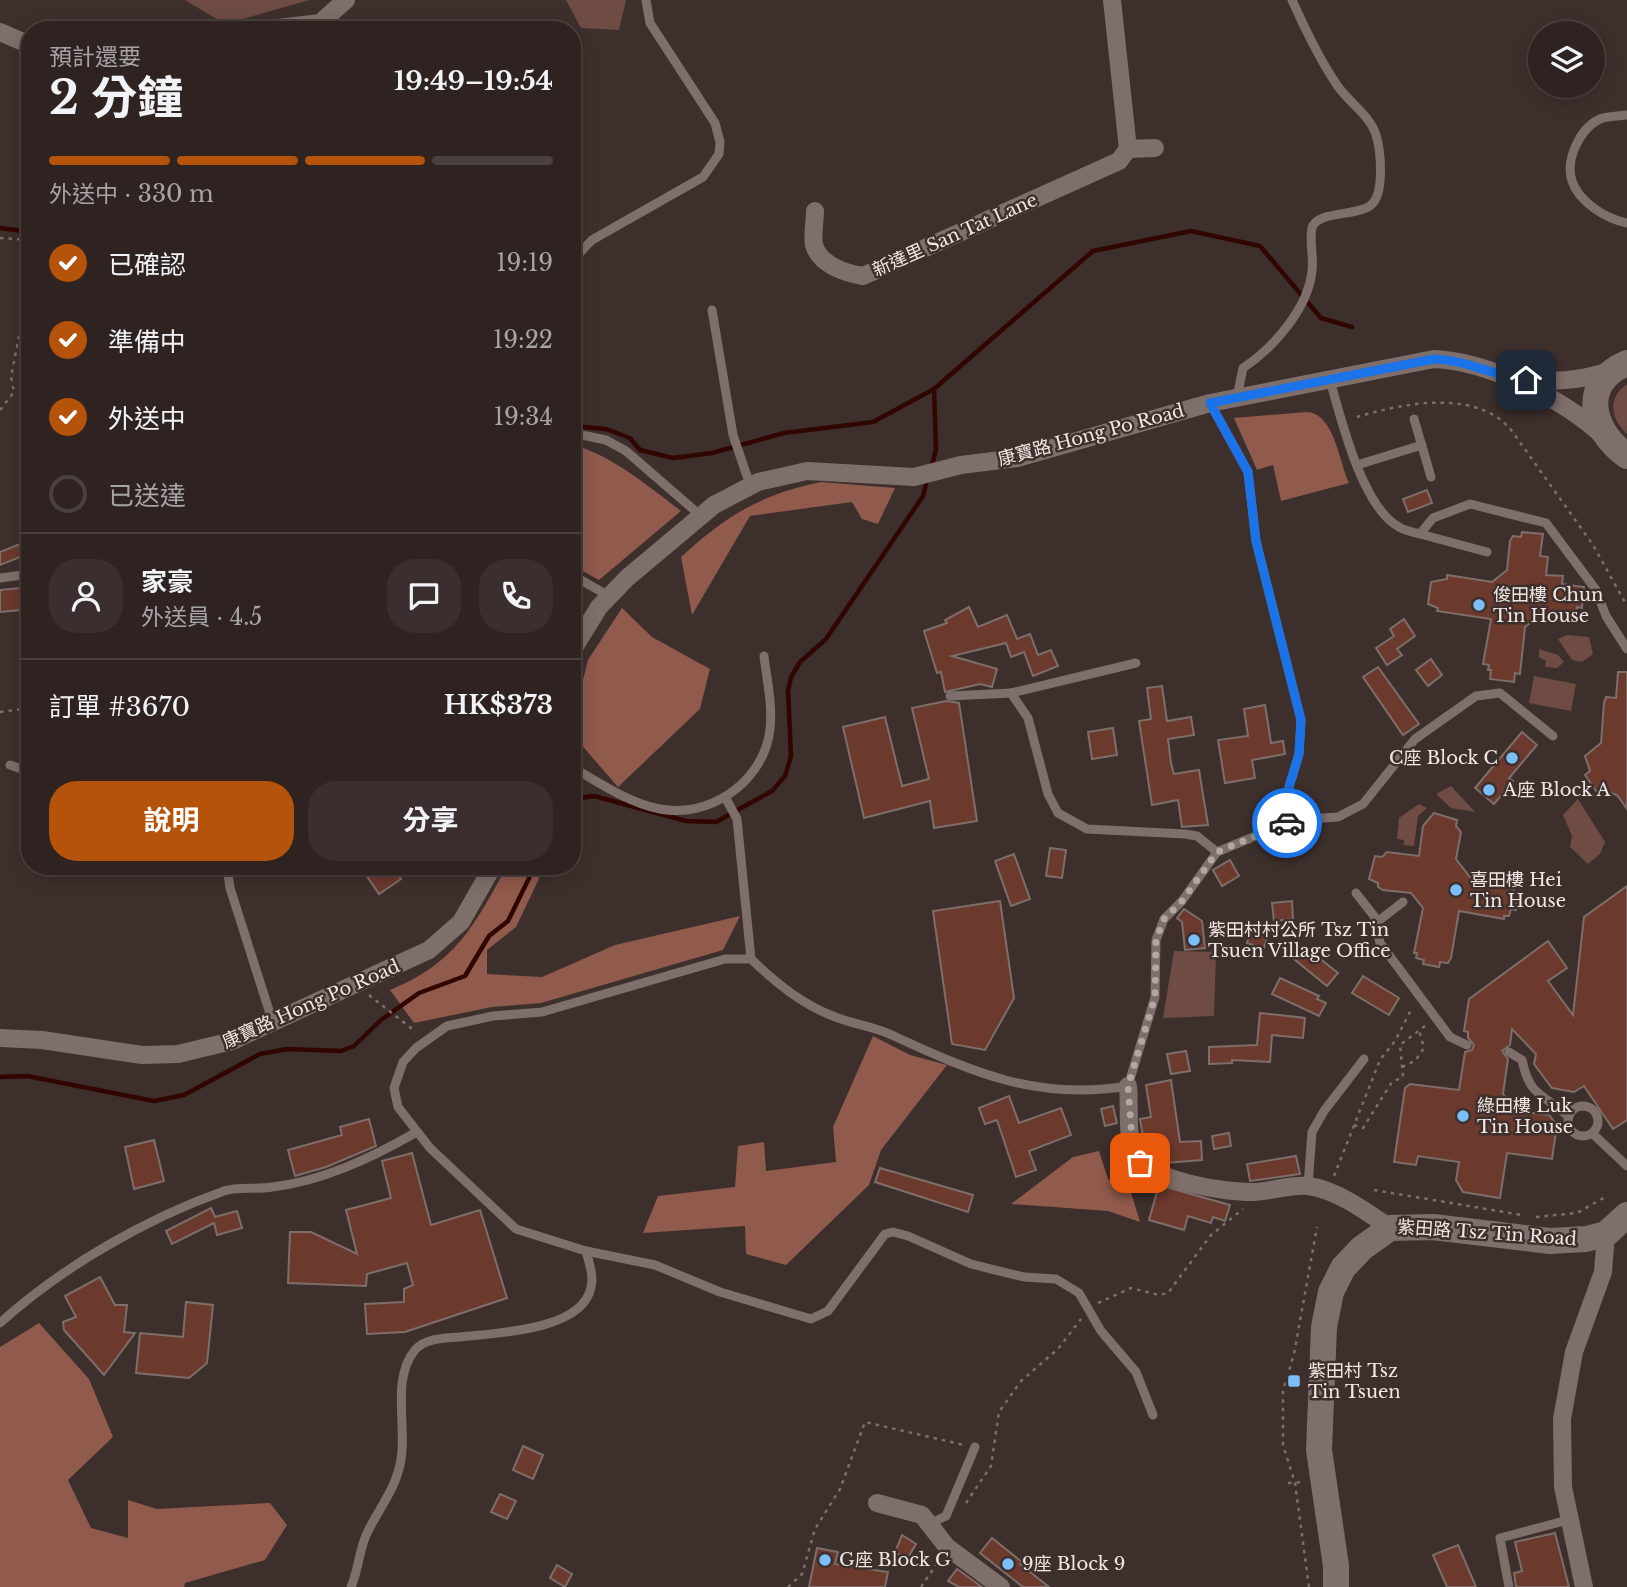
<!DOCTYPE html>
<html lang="zh-TW">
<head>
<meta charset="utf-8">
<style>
	body { margin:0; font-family:"Libre Baskerville","Noto Sans TC",serif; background:#3a2f2e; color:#f1f3f6; height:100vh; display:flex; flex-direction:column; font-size:26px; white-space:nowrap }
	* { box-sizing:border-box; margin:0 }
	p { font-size:23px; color:#a7a4a5 }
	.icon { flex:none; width:38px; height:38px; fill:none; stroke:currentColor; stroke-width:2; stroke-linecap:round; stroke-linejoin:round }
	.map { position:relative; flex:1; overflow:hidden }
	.sheet { position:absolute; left:21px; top:21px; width:560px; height:854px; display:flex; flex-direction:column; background:#2e2321; border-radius:28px; box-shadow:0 4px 18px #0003,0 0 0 2px #49403f }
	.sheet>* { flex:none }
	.tools { position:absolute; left:1528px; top:21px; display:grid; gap:14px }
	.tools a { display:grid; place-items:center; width:77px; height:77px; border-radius:50%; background:#2e2321; box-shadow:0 4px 18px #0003,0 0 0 2px #49403f; font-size:35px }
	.pin { position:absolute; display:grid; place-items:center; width:60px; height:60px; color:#fff; margin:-30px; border-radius:14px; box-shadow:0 4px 10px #0006 }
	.courier { position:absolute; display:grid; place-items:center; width:70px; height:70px; margin:-35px; border:5px solid #1a73e8; border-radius:50%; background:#fff; color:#222; box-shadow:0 2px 9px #0007 }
	.headline em { font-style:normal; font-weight:700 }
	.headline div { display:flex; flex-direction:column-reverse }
	.headline { display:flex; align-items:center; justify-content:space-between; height:119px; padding:0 28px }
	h1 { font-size:46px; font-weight:700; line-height:52px }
	.bar { display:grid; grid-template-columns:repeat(4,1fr); gap:10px 7px; align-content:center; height:84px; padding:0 28px }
	.bar i { height:9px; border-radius:5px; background:#49403f }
	.bar .selected { background:#b45309 }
	.bar p { grid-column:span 4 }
	.line { display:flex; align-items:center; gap:18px; padding:0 28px; border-top:2px solid #49403f }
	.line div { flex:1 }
	.round { display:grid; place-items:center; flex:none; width:74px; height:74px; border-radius:28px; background:#3a2f2e }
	ol { padding:0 28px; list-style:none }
	li { display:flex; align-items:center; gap:21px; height:77px }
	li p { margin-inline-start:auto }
	li .icon { padding:7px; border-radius:50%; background:#b45309; color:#fff; stroke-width:4 }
	li:last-child { color:#a7a4a5 }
	li i { width:38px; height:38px; border:4px solid #49403f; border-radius:50% }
	.primary-button { display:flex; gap:14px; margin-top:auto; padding:14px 28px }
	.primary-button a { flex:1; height:80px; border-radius:28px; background:#b45309; color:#fff; font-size:28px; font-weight:700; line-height:80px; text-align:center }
	.primary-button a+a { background:#3a2f2e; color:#f1f3f6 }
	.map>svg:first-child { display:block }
	.green { fill:#6e4c44 }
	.forest { fill:#905a4c }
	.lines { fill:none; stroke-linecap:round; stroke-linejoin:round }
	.stream { stroke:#310500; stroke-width:4.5 }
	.building { fill:#6c392d; stroke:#7d6e6a; stroke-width:2 }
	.path { stroke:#7b6f6c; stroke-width:2.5; stroke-dasharray:3.5 5; stroke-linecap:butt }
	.lane { stroke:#7f6f6b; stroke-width:9 }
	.street { stroke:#7f6f6b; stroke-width:18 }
	.secondary { stroke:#7f6f6b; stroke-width:26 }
	.done { stroke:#b1a7a4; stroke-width:7; stroke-dasharray:0 12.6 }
	.route { stroke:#1a73e8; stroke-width:9 }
	.poi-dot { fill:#7abff8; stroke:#3d2f2c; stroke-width:2.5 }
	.labels { text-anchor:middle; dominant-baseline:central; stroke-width:5; stroke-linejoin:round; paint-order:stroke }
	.street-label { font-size:18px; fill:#f0e7e5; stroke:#3d2f2c }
	.poi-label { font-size:18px; fill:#f0e7e5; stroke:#3d2f2c; text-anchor:start }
</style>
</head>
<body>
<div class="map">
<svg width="1627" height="1587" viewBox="0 0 1627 1587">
	<rect width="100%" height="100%" fill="#3d2f2c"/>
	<g class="green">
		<polygon points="185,0 309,0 225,24"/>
		<polygon points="566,0 626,0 619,30 581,28"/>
		<path d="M1627,384v50c-17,-16 -20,-36 0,-50z"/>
		<polygon points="1567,635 1589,637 1593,654 1582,662 1572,660 1558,639"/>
		<polygon points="1539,649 1558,655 1564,662 1557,668 1545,667 1546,661 1539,657"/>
		<polygon points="1534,676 1576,684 1571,711 1529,703"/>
		<polygon points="1451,786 1475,812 1451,808 1436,794"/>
		<polygon points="1578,799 1605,842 1600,854 1588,864 1570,847 1572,836 1563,815"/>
		<polygon points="1419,804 1427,808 1418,816 1414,846 1404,845 1404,840 1397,839 1399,818"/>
		<polygon points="1174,951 1216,952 1214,1016 1163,1018"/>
	</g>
	<g class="forest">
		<path d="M1306,412c28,0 33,49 43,71l-68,18 -8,-36 -16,5 -23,-52z"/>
		<path d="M572,444c42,13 75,41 109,67l-82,69 -27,-15z"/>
		<path d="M821,482l74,6 -17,36 -16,-5 -10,-17 -102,14 -58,99 -11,-58c45,-41 80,-63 140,-75z"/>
		<polygon points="622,608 652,637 710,669 700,709 618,787 572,734 572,724 588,660"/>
		<path d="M507,866h38l-29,61 -29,23v24l55,3 73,-32 125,-29 -17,34 -182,53 -49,4 -78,16 -24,-33c66,-27 84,-64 117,-124z"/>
		<polygon points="873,1036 910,1055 947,1065 881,1150 869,1185 786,1265 746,1254 745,1226 643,1233 658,1196 735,1187 738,1146 764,1142 766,1171 836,1162 833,1127"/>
		<polygon points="1099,1151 1108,1179 1130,1189 1140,1222 1108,1211 1011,1204 1073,1157"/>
		<polygon points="39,1323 89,1379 113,1437 68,1480 91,1528 128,1538 128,1500 157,1509 270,1503 287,1525 265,1560 185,1583 184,1587 0,1587 0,1347"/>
	</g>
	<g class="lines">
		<g class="stream">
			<polyline points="0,228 30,232"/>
			<polyline points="572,426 606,429 630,438 640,450 673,458 712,453 784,433 873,422 934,389"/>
			<polyline points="931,468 936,450 934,389 1093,251 1191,231 1260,246 1321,318 1352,327"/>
			<polyline points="572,799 594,796 686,821 716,822 772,791 785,776 791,756 788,691 791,677 800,662 826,639 923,496 927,480"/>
			<polyline points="0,1077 27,1076 154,1101 184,1095 260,1054 287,1049 341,1051 354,1046 381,1020 419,993 465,976 489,936 508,921 535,866"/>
		</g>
	</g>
	<g class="building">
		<polygon points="1427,490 1432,503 1408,512 1403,499"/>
		<polygon points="1522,532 1543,534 1540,556 1548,557 1546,575 1563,576 1562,584 1584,587 1582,608 1577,607 1576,616 1570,617 1542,614 1525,627 1520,674 1515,673 1514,682 1490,679 1491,670 1488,670 1489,665 1483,664 1491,619 1437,611 1438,608 1428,604 1431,582 1447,579 1447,575 1492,582 1507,570 1510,541 1513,536 1521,537"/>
		<polygon points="30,540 30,553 0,565 0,552"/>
		<polygon points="30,587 30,598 20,602 21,610 0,612 0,590"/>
		<polygon points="969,607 978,627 1007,615 1017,639 1030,634 1038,655 1051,650 1058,666 1033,676 1024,652 1011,657 1006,643 952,656 997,669 992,687 980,684 945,692 941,672 937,673 924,631 947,623 945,620"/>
		<polygon points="1404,619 1415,636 1397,649 1402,655 1387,665 1376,648 1394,636 1390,629"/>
		<polygon points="1431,659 1442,675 1428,686 1416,670"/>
		<polygon points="1378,667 1419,724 1403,735 1363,677"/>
		<polygon points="1618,672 1627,672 1627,809 1617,795 1611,793 1608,795 1604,791 1599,795 1585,775 1590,771 1585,756 1601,743 1604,703 1606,697 1616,698"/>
		<polygon points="1162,686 1167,721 1191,717 1194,735 1168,739 1171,763 1174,774 1199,770 1208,825 1182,827 1178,800 1152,805 1139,721 1151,719 1147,688"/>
		<polygon points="946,701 959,703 977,821 934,828 930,801 864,818 843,727 885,717 902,786 929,779 912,708"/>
		<polygon points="1265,705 1271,743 1283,741 1285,754 1252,760 1255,778 1225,783 1218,740 1248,736 1244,709"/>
		<polygon points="1113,728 1117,755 1092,759 1088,732"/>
		<polygon points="1522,732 1537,745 1509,778 1513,781 1494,804 1475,788"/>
		<polygon points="1434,813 1457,820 1456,826 1461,832 1456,859 1470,877 1509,881 1515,884 1513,893 1519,894 1516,910 1511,909 1509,916 1504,916 1504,919 1459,911 1451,958 1448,963 1440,962 1439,967 1423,964 1424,960 1416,958 1417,953 1414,953 1423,908 1411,893 1383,890 1378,887 1378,883 1369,879 1375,856 1382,857 1387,852 1419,856 1423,826"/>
		<polygon points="1050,848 1066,850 1062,878 1046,876"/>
		<polygon points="1014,854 1030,899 1011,906 995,861"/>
		<polygon points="1230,860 1239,876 1222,886 1213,870"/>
		<polygon points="360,866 393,866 401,879 379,894"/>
		<polygon points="1627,886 1627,1120 1613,1129 1584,1086 1574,1092 1552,1088 1534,1064 1536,1054 1512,1029 1510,1045 1502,1051 1508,1059 1503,1094 1517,1111 1549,1115 1557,1125 1552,1159 1507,1153 1500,1198 1463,1192 1456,1180 1459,1162 1418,1156 1416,1165 1394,1162 1405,1088 1410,1084 1459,1090 1465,1052 1472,1050 1474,1045 1468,1038 1468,1032 1464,1031 1469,999 1548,941 1567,968 1548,981 1573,1015 1584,917"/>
		<polygon points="1000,901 1014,998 985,1050 952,1044 933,911"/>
		<polygon points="1292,901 1293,919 1274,921 1272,903"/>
		<polygon points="1184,909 1202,921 1205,948 1185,950 1182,922 1177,918"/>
		<polygon points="1253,924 1269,929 1264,948 1247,943"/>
		<polygon points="1304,946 1338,973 1327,986 1294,959"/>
		<polygon points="1363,976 1399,998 1389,1015 1352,993"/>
		<polygon points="1280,978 1319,996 1317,999 1326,1003 1319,1016 1272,994"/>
		<polygon points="1260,1013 1305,1018 1303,1038 1272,1035 1270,1062 1232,1060 1232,1063 1209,1064 1209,1047 1257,1045"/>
		<polygon points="1186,1051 1190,1071 1171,1074 1167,1054"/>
		<polygon points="1171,1080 1180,1142 1201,1141 1202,1160 1165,1163 1164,1156 1154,1158 1145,1149 1140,1119 1151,1117 1146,1085"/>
		<polygon points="1009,1096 1019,1123 1061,1108 1071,1135 1029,1151 1036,1170 1016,1177 997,1120 985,1124 979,1108"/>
		<polygon points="1113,1106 1117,1123 1105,1126 1101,1109"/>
		<polygon points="369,1119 376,1146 326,1167 295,1176 288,1150 342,1135 340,1127"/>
		<polygon points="1229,1133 1231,1146 1214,1149 1212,1136"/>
		<polygon points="154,1140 164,1181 134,1189 125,1147"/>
		<polygon points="412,1153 431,1225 480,1210 507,1298 405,1332 367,1334 365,1304 404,1302 404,1289 413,1285 407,1263 367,1274 366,1286 288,1283 290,1232 311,1232 357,1254 346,1210 391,1198 382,1161"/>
		<polygon points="1296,1156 1300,1174 1250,1181 1247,1164"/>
		<polygon points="880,1168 973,1195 968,1212 875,1182"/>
		<polygon points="1159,1185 1230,1205 1225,1221 1213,1217 1211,1223 1188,1216 1184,1230 1149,1220"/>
		<polygon points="211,1208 215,1217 237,1211 242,1228 217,1235 214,1223 172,1244 166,1231"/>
		<polygon points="100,1277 115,1305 127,1305 124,1332 135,1333 104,1375 64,1330 63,1322 76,1317 65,1296"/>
		<polygon points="186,1302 213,1305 207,1363 189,1378 136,1373 140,1333 183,1337"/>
		<polygon points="523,1446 543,1455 533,1479 513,1470"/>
		<polygon points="500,1494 516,1501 507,1519 491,1512"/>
		<polygon points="1555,1533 1569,1587 1516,1587 1514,1573 1522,1571 1515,1542"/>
		<polygon points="902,1535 916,1544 907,1559 895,1552"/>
		<polygon points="992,1538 1022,1562 1020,1564 1049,1587 1023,1587 980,1553"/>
		<polygon points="1458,1545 1476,1587 1447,1587 1433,1555"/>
		<polygon points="817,1548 838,1552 835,1564 888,1572 885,1587 809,1587"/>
		<polygon points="557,1565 572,1574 565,1587 550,1578"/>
		<polygon points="957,1569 982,1587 959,1587 948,1581"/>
	</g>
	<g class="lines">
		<g class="path">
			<polyline points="0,238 30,240"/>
			<polyline points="0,410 14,392 11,377 20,331 30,335"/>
			<path d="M1357,417c47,-14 120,-29 155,14l81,114 34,61"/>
			<polyline points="0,712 30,708"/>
			<polyline points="369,995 416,1032"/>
			<polyline points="1402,1067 1415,1061 1424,1048 1419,1030"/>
			<polyline points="1354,1125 1363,1128 1392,1082 1403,1077 1400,1045 1425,1026"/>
			<polyline points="1334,1176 1380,1060 1395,1041 1412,1008"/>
			<polyline points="1374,1190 1522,1215"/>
			<polyline points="1536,1217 1577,1213 1607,1196"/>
			<polyline points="1098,1303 1131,1288 1159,1295 1168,1293 1211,1235 1243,1209"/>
			<polyline points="1288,1483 1305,1482"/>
			<polyline points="966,1503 991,1466 999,1412 1021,1381 1058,1349 1081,1319"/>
			<polyline points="788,1587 802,1574 815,1529 840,1489 865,1422 964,1445"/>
			<polyline points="921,1587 938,1562"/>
			<polyline points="1309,1587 1295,1483 1283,1445 1283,1391 1294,1354 1317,1227"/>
		</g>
		<g class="lane">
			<path d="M1627,115c-8,1 -20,1 -27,4 -20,9 -35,41 -28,62 7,21 34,38 55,42"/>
			<polyline points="572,261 592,240 703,177 719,154 720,142 715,123 650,23 646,0"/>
			<polyline points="712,310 733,435 750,485"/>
			<path d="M1330,380c11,39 32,127 69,147 6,4 15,5 21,7l13,-16 37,-14 76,19 50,67 10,26 21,33"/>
			<path d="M1237,397l6,-29c30,-20 65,-59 69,-97 2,-14 -3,-29 0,-43 4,-18 50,-11 61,-25 11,-13 8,-52 3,-68 -6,-20 -28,-33 -39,-50 -18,-26 -32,-56 -45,-85"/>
			<polyline points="1210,403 1248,472 1256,541 1301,720 1299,754 1289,787 1294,820"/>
			<polyline points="1414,419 1431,477"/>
			<polyline points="572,433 606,440 626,451 701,516"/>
			<polyline points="1357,465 1422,445"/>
			<polyline points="1420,534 1487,552"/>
			<polyline points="572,575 609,596"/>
			<polyline points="0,578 30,574"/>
			<polyline points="1011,693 1136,663"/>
			<polyline points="950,696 1011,693 1028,718 1048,794 1058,813 1087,829 1185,834 1197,836 1217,852"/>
			<polyline points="10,765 30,772"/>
			<path d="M572,767c27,16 57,36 88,42 48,9 99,-24 109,-73 5,-26 -2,-54 -5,-80"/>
			<path d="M725,797l12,22 14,140c26,25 53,47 87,59 19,7 38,9 56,18 80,37 144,65 234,50l27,-89 1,-57 8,-21 18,-18 35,-49 77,-32 44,-3 25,-13 52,-65 61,-43 24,-3 53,43"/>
			<polyline points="227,866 230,888 273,1023"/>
			<polyline points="1356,893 1374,916 1380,943 1450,1037 1467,1045"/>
			<polyline points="1377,922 1403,902"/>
			<polyline points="751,959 725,959 542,1012 493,1016 447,1026 416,1048 403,1062 394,1088 398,1107 430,1148 516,1229 586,1251 655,1265 720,1292 811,1319 828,1311 885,1234 893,1232 908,1236 971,1264 1024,1277 1056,1279 1079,1293 1101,1331 1136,1372 1153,1415"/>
			<path d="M1509,1052l13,8c8,38 21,33 47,57"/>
			<circle cx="1583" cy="1121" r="15"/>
			<polyline points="1592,1133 1627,1166"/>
			<polyline points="1308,1186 1312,1132 1324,1111 1364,1059"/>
			<path d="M0,1323c62,-56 145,-104 224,-132 14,-5 32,-1 48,-4 51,-6 99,-29 143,-54"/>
			<polyline points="929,1524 946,1516 975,1447"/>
			<path d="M351,1587c8,-18 8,-39 17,-56 12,-24 29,-44 33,-72 6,-33 -10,-80 14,-109 10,-12 31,-12 45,-13 35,-4 123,-6 131,-50 3,-12 -2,-24 -5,-36"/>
			<polyline points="1509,1587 1500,1538 1568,1520"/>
		</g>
		<g class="street">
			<polyline points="262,30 320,23 346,0"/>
			<polyline points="0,32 30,45"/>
			<polyline points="1128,149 1155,148"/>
			<path d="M815,211c0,10 -3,25 -1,34 6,20 31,28 49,31l256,-115 9,-12 -16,-149"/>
			<path d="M1516,379c35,3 63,3 96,-9"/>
			<path d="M572,651l27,-44 28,-29 87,-73 44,-23 49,-11 107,6 47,-12 56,-7 193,-55 224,-44c54,2 129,40 168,76"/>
			<polyline points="0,1038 42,1040 142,1055 178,1054 232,1041 429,950 461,922 493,866"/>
			<path d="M1128,1086c2,19 -2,51 7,69 14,26 92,38 120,37 18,-1 36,-8 54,-6 28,4 58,26 81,42"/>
			<polyline points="877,1503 922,1515 947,1547 1001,1587"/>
			<polyline points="1584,1587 1563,1487 1562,1419 1574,1352 1603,1272 1606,1234"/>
		</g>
		<g class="secondary">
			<path d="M1627,363c-48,20 -36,68 0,93"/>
			<polyline points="1336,1587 1336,1566 1319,1450 1324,1327 1331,1292 1343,1268 1362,1248 1390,1228 1433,1227 1550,1241 1586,1239 1606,1234 1627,1215"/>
		</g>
	</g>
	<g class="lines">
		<polyline class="done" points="1140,1163 1133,1152 1128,1086 1155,997 1156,940 1164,919 1182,901 1217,852 1287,823"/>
		<path class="route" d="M1287,823l7,-3 -5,-33 10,-33 2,-34 -45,-179 -8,-69 -38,-69 224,-44c33,1 60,17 92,21"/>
	</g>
	<g class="poi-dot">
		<circle cx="1479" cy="605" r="7"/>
		<circle cx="1512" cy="758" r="7"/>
		<circle cx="1489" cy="790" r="7"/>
		<circle cx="1456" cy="890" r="7"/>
		<circle cx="1194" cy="940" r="7"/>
		<circle cx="1463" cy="1116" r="7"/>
		<rect x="1287" y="1374" width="14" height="14" rx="3.5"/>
		<circle cx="825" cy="1560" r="7"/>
		<circle cx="1008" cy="1564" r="7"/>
	</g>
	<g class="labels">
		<g class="street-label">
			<text transform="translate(955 235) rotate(-24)">新達里 San Tat Lane</text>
			<text transform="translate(1091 435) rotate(-15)">康寶路 Hong Po Road</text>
			<text transform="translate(311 1004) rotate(-24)">康寶路 Hong Po Road</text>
			<text transform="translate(1487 1233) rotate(4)">紫田路 Tsz Tin Road</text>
		</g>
		<g class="poi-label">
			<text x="1493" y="595">俊田樓 Chun<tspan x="1493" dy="21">Tin House</tspan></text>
			<text x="1498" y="758" text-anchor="end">C座 Block C</text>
			<text x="1503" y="790">A座 Block A</text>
			<text x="1470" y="880">喜田樓 Hei<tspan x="1470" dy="21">Tin House</tspan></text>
			<text x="1208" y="930">紫田村村公所 Tsz Tin<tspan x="1208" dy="21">Tsuen Village Office</tspan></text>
			<text x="1477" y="1106">綠田樓 Luk<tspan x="1477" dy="21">Tin House</tspan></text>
			<text x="1308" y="1371">紫田村 Tsz<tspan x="1308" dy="21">Tin Tsuen</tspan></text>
			<text x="839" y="1560">G座 Block G</text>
			<text x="1022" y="1564">9座 Block 9</text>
		</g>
	</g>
</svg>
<div class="tools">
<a><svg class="icon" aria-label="layers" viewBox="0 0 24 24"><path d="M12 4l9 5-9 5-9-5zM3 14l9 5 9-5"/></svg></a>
</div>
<div class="pin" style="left:1140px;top:1163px;background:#ea580c"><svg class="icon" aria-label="bag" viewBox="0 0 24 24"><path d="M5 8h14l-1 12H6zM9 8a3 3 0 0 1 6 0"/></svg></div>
<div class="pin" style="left:1526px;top:380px;background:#1f2937"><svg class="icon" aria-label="home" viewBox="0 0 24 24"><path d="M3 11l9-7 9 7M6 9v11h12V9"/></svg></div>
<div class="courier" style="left:1287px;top:823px"><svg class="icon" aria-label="car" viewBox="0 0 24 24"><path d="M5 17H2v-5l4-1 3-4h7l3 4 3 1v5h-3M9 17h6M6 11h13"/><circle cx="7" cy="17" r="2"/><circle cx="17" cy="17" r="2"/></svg></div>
<section class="sheet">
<div class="headline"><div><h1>2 分鐘</h1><p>預計還要</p></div><em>19:49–19:54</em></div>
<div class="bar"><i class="selected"></i><i class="selected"></i><i class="selected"></i><i></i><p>外送中 · 330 m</p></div>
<ol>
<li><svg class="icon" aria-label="check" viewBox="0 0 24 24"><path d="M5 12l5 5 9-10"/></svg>已確認<p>19:19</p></li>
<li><svg class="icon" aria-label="check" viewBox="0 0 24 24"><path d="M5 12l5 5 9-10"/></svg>準備中<p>19:22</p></li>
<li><svg class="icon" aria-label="check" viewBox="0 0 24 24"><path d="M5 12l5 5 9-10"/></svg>外送中<p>19:34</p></li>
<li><i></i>已送達</li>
</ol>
<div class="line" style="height:126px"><a class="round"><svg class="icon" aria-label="person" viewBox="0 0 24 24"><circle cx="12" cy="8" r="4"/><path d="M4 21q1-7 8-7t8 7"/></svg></a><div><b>家豪</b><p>外送員 · 4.5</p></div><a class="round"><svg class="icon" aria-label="chat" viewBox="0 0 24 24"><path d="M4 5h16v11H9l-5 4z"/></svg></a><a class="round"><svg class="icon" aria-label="phone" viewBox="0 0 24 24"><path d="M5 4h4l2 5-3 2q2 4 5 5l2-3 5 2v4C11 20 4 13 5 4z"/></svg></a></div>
<div class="line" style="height:91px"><div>訂單 #3670</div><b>HK$373</b></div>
<div class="primary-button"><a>說明</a><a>分享</a></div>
</section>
</div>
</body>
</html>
